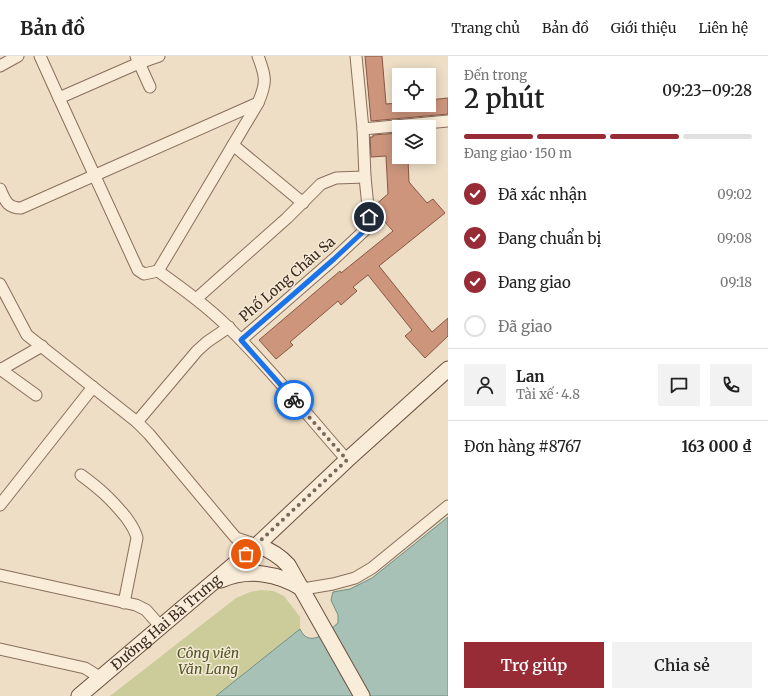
<!DOCTYPE html>
<html lang="vi">
<head>
<meta charset="utf-8">
<style>
	body { margin:0; font-family:Merriweather,serif; background:#f2f2f2; color:#222; height:100vh; display:flex; flex-direction:column; font-size:15px; white-space:nowrap }
	* { box-sizing:border-box; margin:0 }
	p { font-size:13px; color:#767676 }
	.icon { flex:none; width:22px; height:22px; fill:none; stroke:currentColor; stroke-width:2; stroke-linecap:round; stroke-linejoin:round }
	.map { position:relative; flex:1; overflow:hidden }
	.details { display:flex; flex-direction:column; background:#fff; width:320px }
	.details>* { flex:none }
	.tools { position:absolute; left:392px; top:12px; display:grid; gap:8px }
	.tools a { display:grid; place-items:center; width:44px; height:44px; border-radius:0px; background:#fff; box-shadow:0 2px 10px #0003; font-size:20px }
	.pin { position:absolute; display:grid; place-items:center; width:34px; height:34px; color:#fff; margin:-17px; border:2px solid #fff; border-radius:50%; box-shadow:0 1px 4px #0007 }
	.courier { position:absolute; display:grid; place-items:center; width:40px; height:40px; margin:-20px; border:3px solid #1a73e8; border-radius:50%; background:#fff; color:#222; box-shadow:0 1px 5px #0007 }
	.summary em { font-style:normal; font-weight:600 }
	.summary div { display:flex; flex-direction:column-reverse }
	.summary { display:flex; align-items:center; justify-content:space-between; height:68px; padding:0 16px }
	h1 { font-size:26px; font-weight:600; line-height:30px }
	.bar { display:grid; grid-template-columns:repeat(4,1fr); gap:6px 4px; align-content:center; height:48px; padding:0 16px }
	.bar i { height:5px; border-radius:3px; background:#e0e0e0 }
	.bar .on { background:#972c37 }
	.bar p { grid-column:span 4 }
	.line { display:flex; align-items:center; gap:10px; padding:0 16px; border-top:1px solid #e0e0e0 }
	.line div { flex:1 }
	.round { display:grid; place-items:center; flex:none; width:42px; height:42px; border-radius:0px; background:#f2f2f2 }
	ol { padding:0 16px; list-style:none }
	li { display:flex; align-items:center; gap:12px; height:44px }
	li p { margin-inline-start:auto }
	li .icon { padding:4px; border-radius:50%; background:#972c37; color:#fff; stroke-width:4 }
	li:last-child { color:#767676 }
	li i { width:22px; height:22px; border:2px solid #e0e0e0; border-radius:50% }
	.button { display:flex; gap:8px; margin-top:auto; padding:8px 16px }
	.button a { flex:1; height:46px; border-radius:0px; background:#972c37; color:#fff; font-size:16px; font-weight:600; line-height:46px; text-align:center }
	.button a+a { background:#f2f2f2; color:#222 }
	header { display:flex; align-items:center; gap:24px; box-sizing:border-box; height:56px; padding:0 20px; background:#fff; border-bottom:1px solid #e0e0e0 }
	header strong { font-size:19px }
	nav { display:flex; gap:22px; margin-inline-start:auto; font-size:14px }
	main { display:flex; flex:1; min-height:0 }
	.map>svg:first-child { display:block }
	.green { fill:#cbcc99 }
	.water { fill:#a7c1b7; stroke:#6e9084 }
	.building { fill:#cc957c; stroke:#885742 }
	.lines { fill:none; stroke-linecap:round; stroke-linejoin:round }
	.street-casing { stroke:#896f5c; stroke-width:13 }
	.secondary-casing { stroke:#6b503f; stroke-width:17 }
	.street { stroke:#f9ecd9; stroke-width:11 }
	.secondary { stroke:#f9ecd9; stroke-width:15 }
	.done { stroke:#786859; stroke-width:4; stroke-dasharray:0 7.2 }
	.route { stroke:#1a73e8; stroke-width:5 }
	.labels { text-anchor:middle; dominant-baseline:central; stroke-width:3; stroke-linejoin:round; paint-order:stroke }
	.street-label { font-size:14px; fill:#39291f; stroke:#f5e9d5 }
	.park-label { font-size:14px; font-style:italic; fill:#4e5526; stroke:#f5e9d5 }
</style>
</head>
<body>
<header>
<strong>Bản đồ</strong>
<nav><a>Trang chủ</a><a>Bản đồ</a><a>Giới thiệu</a><a>Liên hệ</a></nav>
</header>
<main>
<div class="map">
<svg width="448" height="640" viewBox="0 0 448 640">
	<rect width="100%" height="100%" fill="#eedec6"/>
	<polygon class="green" points="261,534 273,535 284,540 300,561 300,573 216,640 110,640 236,542 250,536"/>
	<path class="water" d="M448,461v179h-232l84,-67c9,20 27,3 38,-6v-8l-7,-15 2,-8 17,-3 22,-11z"/>
	<g class="building">
		<polygon points="365,0 382,0 386,48 399,47 399,49 429,49 429,44 448,42 448,58 371,65"/>
		<polygon points="399,77 399,104 408,104 409,126 427,147 433,143 445,157 379,210 432,276 448,262 448,280 425,302 405,280 412,274 368,219 353,231 357,235 341,249 338,245 290,286 293,289 276,303 259,284 340,215 341,217 393,175 375,155 375,149 388,138 386,100 371,101 370,81 373,81 373,79"/>
	</g>
	<g class="lines">
		<g class="street-casing">
			<g id="street">
				<polyline points="40,0 59,42 139,7 159,0"/>
				<polyline points="136,0 150,31"/>
				<polyline points="0,10 18,0"/>
				<path d="M59,42l79,172 6,4 14,-3c25,18 50,36 71,57 42,41 79,88 118,132"/>
				<polyline points="363,73 448,65"/>
				<polyline points="233,89 303,147"/>
				<path d="M0,133c5,11 7,19 21,19l237,-105c9,-21 8,-26 0,-47"/>
				<polyline points="158,215 258,47"/>
				<polyline points="0,228 27,279 137,366 149,378 230,475 236,482 257,489"/>
				<polyline points="196,243 287,162 321,128 336,122 365,121"/>
				<polyline points="241,284 334,203 365,174 369,161 365,121 363,73 356,0"/>
				<polyline points="0,313 36,339"/>
				<polyline points="0,314 42,290"/>
				<polyline points="137,366 197,295 207,286 229,271"/>
				<path d="M81,419c19,14 29,23 44,41 5,7 10,13 12,22l-13,65"/>
				<polyline points="0,449 93,331"/>
				<polyline points="0,519 136,549 146,554 161,571"/>
				<polyline points="303,533 333,528 355,522 372,512 448,450"/>
				<polyline points="0,593 85,612 101,622"/>
			</g>
		</g>
		<g class="secondary-casing">
			<g id="secondary">
				<path d="M257,489c13,5 22,10 31,20l74,131"/>
				<path d="M221,524c27,-12 57,-7 82,9"/>
				<path id="s1" d="M79,640l178,-151 90,-85 101,-91"/>
			</g>
		</g>
		<use href="#street" class="street"/>
		<use href="#secondary" class="secondary"/>
	</g>
	<g class="lines">
		<polyline class="done" points="246,498 347,404 294,344"/>
		<polyline class="route" points="294,344 241,284 334,203 365,174 369,161"/>
	</g>
	<g class="labels">
		<g class="street-label">
			<text transform="translate(287 223) rotate(-41)">Phố Long Châu Sa</text>
			<text stroke="none"><textPath href="#s1" startOffset="114">Đường Hai Bà Trưng</textPath></text>
		</g>
		<g class="park-label">
			<text x="208" y="597">Công viên<tspan x="208" dy="16">Văn Lang</tspan></text>
		</g>
	</g>
</svg>
<div class="tools">
<a><svg class="icon" aria-label="locate" viewBox="0 0 24 24"><circle cx="12" cy="12" r="6"/><path d="M12 2v4M12 18v4M2 12h4M18 12h4"/></svg></a>
<a><svg class="icon" aria-label="layers" viewBox="0 0 24 24"><path d="M12 4l9 5-9 5-9-5zM3 14l9 5 9-5"/></svg></a>
</div>
<div class="pin" style="left:246px;top:498px;background:#ea580c"><svg class="icon" aria-label="bag" viewBox="0 0 24 24"><path d="M5 8h14l-1 12H6zM9 8a3 3 0 0 1 6 0"/></svg></div>
<div class="pin" style="left:369px;top:161px;background:#1f2937"><svg class="icon" aria-label="home" viewBox="0 0 24 24"><path d="M3 11l9-7 9 7M6 9v11h12V9"/></svg></div>
<div class="courier" style="left:294px;top:344px"><svg class="icon" aria-label="bike" viewBox="0 0 24 24"><circle cx="6" cy="16" r="4"/><circle cx="18" cy="16" r="4"/><path d="M6 16l4-8h5l3 8M10 8l3 8H6M13 5h3"/></svg></div>
</div>
<section class="details">
<div class="summary"><div><h1>2 phút</h1><p>Đến trong</p></div><em>09:23–09:28</em></div>
<div class="bar"><i class="on"></i><i class="on"></i><i class="on"></i><i></i><p>Đang giao · 150 m</p></div>
<ol>
<li><svg class="icon" aria-label="check" viewBox="0 0 24 24"><path d="M5 12l5 5 9-10"/></svg>Đã xác nhận<p>09:02</p></li>
<li><svg class="icon" aria-label="check" viewBox="0 0 24 24"><path d="M5 12l5 5 9-10"/></svg>Đang chuẩn bị<p>09:08</p></li>
<li><svg class="icon" aria-label="check" viewBox="0 0 24 24"><path d="M5 12l5 5 9-10"/></svg>Đang giao<p>09:18</p></li>
<li><i></i>Đã giao</li>
</ol>
<div class="line" style="height:72px"><a class="round"><svg class="icon" aria-label="person" viewBox="0 0 24 24"><circle cx="12" cy="8" r="4"/><path d="M4 21q1-7 8-7t8 7"/></svg></a><div><b>Lan</b><p>Tài xế · 4.8</p></div><a class="round"><svg class="icon" aria-label="chat" viewBox="0 0 24 24"><path d="M4 5h16v11H9l-5 4z"/></svg></a><a class="round"><svg class="icon" aria-label="phone" viewBox="0 0 24 24"><path d="M5 4h4l2 5-3 2q2 4 5 5l2-3 5 2v4C11 20 4 13 5 4z"/></svg></a></div>
<div class="line" style="height:52px"><div>Đơn hàng #8767</div><b>163 000 ₫</b></div>
<div class="button"><a>Trợ giúp</a><a>Chia sẻ</a></div>
</section>
</main>
</body>
</html>
